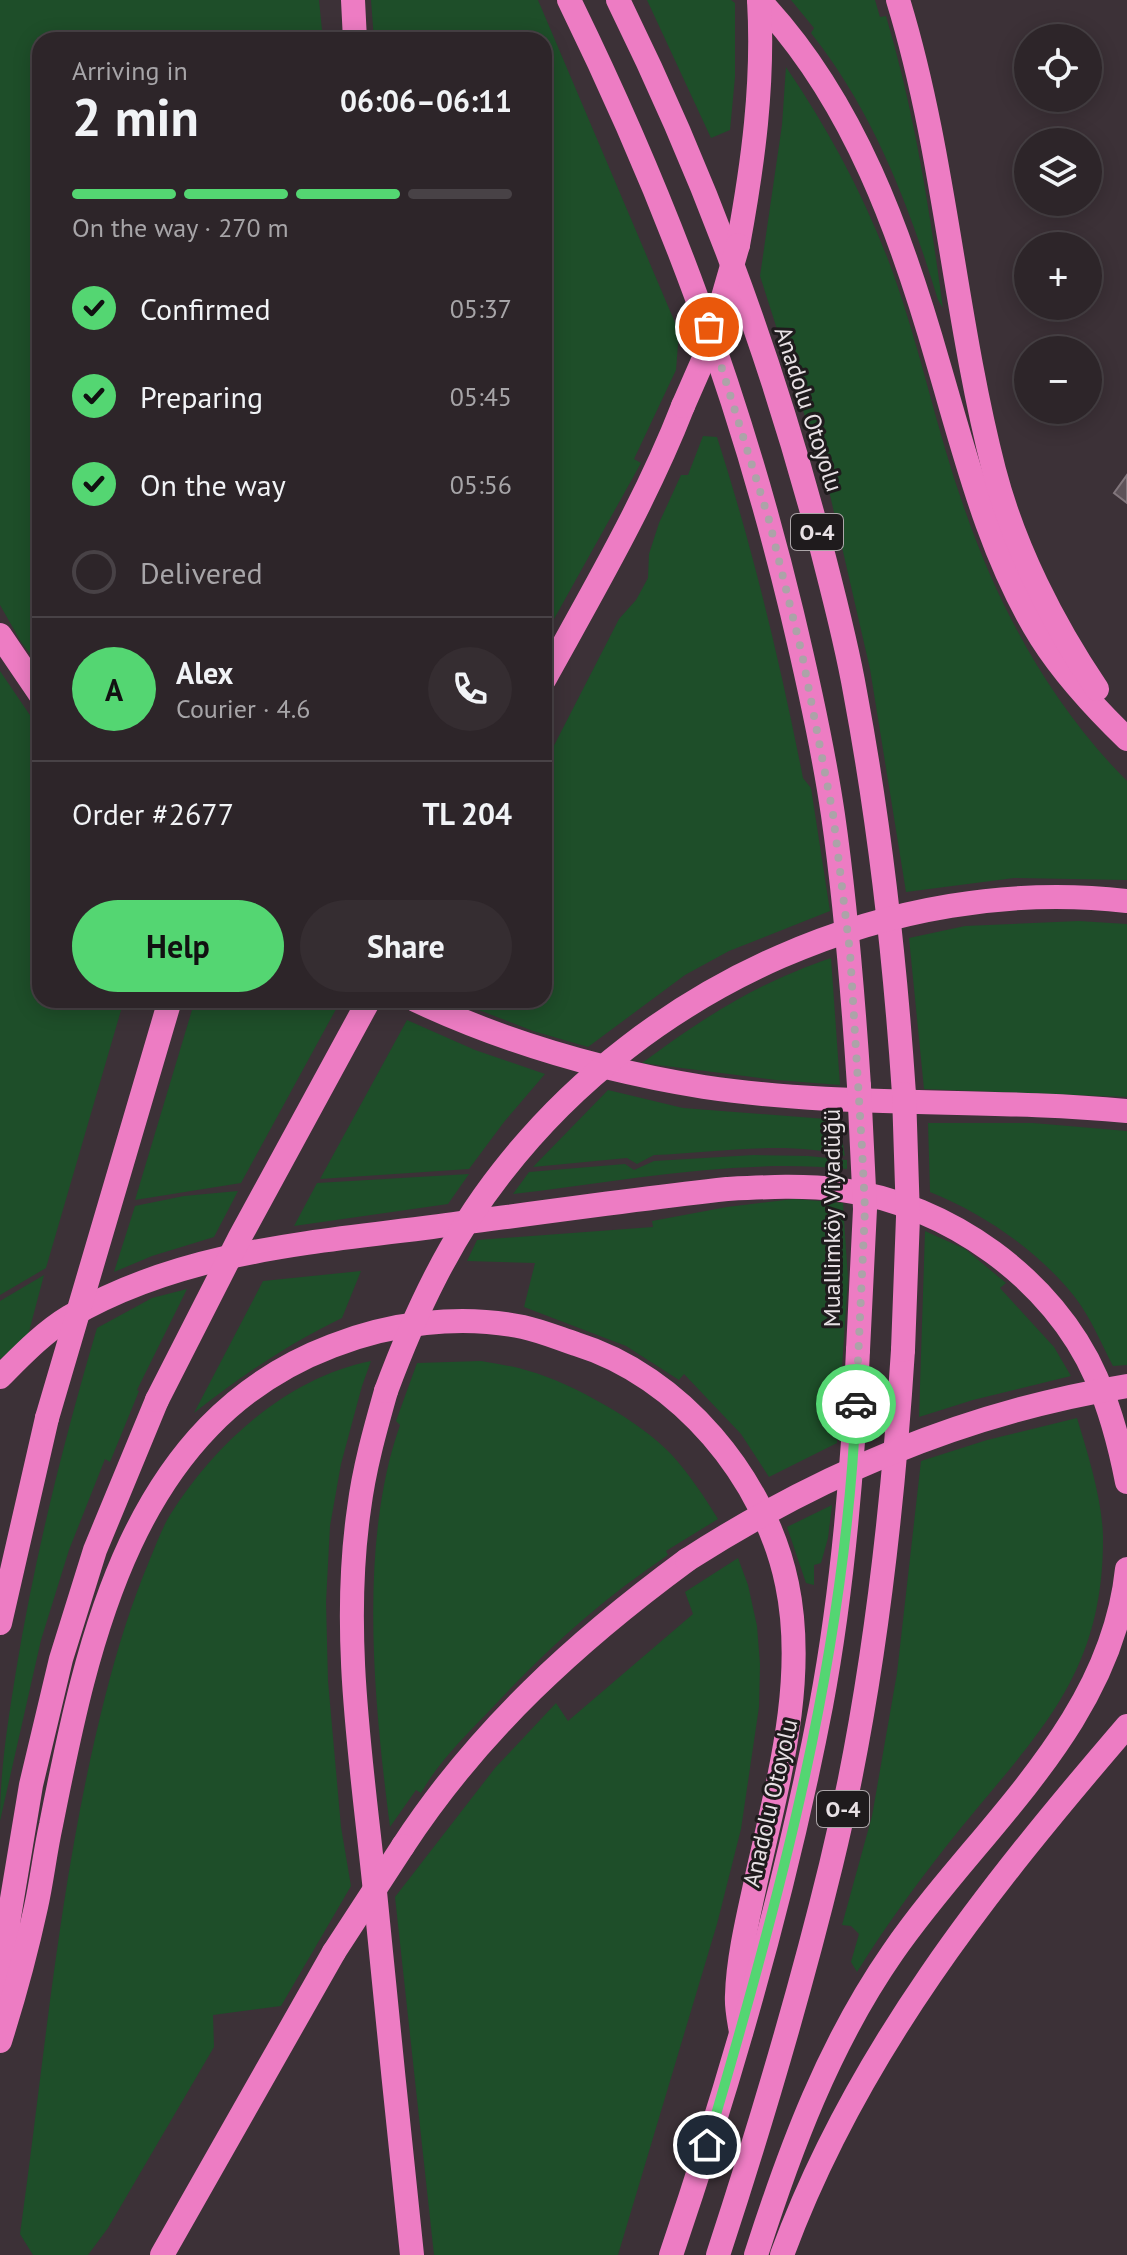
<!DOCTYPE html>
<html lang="en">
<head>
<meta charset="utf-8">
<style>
	body { margin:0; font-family:"PT Sans",sans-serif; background:#352d31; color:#f1f3f6; height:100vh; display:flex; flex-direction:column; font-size:30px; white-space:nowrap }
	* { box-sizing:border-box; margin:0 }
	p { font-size:26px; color:#a7a5a8 }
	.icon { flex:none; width:44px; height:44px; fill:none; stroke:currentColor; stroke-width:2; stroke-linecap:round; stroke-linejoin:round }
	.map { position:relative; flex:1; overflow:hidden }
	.side { position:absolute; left:32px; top:32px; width:520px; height:976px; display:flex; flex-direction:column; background:#2d2529; border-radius:24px; box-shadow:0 4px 20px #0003,0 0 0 2px #484246 }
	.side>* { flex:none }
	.tools { position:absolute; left:1014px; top:24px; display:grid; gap:16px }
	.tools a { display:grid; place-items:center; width:88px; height:88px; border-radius:50%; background:#2d2529; box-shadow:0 4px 20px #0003,0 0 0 2px #484246; font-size:40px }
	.pin { position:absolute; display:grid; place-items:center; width:68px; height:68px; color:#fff; margin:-34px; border:4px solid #fff; border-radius:50%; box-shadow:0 2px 8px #0007 }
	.courier { position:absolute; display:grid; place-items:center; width:80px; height:80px; margin:-40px; border:6px solid #54d672; border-radius:50%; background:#fff; color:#222; box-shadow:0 2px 10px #0007 }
	.overview em { font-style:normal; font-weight:700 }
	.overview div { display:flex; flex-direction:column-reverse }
	.overview { display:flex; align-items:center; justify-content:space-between; height:136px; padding:0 40px }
	h1 { font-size:52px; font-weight:700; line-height:60px }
	.bar { display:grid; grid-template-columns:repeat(4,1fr); gap:12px 8px; align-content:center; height:96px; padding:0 40px }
	.bar i { height:10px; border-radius:6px; background:#484246 }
	.bar .active { background:#54d672 }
	.bar p { grid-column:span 4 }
	.line { display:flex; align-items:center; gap:20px; padding:0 40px; border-top:2px solid #484246 }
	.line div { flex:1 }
	.round { display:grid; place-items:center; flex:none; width:84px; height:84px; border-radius:42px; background:#352d31 }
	ol { padding:0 40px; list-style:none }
	li { display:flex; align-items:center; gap:24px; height:88px }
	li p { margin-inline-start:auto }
	li .icon { padding:8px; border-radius:50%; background:#54d672; color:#111; stroke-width:4 }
	li:last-child { color:#a7a5a8 }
	li i { width:44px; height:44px; border:4px solid #484246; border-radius:50% }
	.cta { display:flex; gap:16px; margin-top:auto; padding:16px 40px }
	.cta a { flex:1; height:92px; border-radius:48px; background:#54d672; color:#111; font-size:32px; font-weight:700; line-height:92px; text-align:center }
	.cta a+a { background:#352d31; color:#f1f3f6 }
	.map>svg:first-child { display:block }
	.green { fill:#1e4e29 }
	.building { fill:#5d5258; stroke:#82767c; stroke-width:2 }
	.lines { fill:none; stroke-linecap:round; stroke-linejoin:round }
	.highway { stroke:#ed7cc3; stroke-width:24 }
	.highway-bridge { stroke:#ed7cc3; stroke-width:24 }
	.done { stroke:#aca3a8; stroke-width:8; stroke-dasharray:0 14.4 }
	.route { stroke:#54d672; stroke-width:10 }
	.labels { text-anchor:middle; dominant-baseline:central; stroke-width:6; stroke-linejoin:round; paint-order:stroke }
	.shield { fill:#1f1b1d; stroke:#aca6a9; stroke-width:2 }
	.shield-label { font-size:22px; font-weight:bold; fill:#e8e1e5 }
	.street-label { font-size:24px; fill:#e8e1e5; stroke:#1f1b1d }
</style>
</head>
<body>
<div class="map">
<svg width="1127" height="2255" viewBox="0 0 1127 2255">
	<rect width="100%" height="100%" fill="#3c3137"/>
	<g class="green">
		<polygon points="0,0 319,0 323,40 40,40 40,667 21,642 0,605"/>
		<polygon points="371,0 538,0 679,332 676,370 634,459 641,463 544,637 544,40 374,40"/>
		<polygon points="647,0 731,0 735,3 735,77 730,130 711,138"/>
		<path d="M791,0h84l5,17 6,-1c29,98 43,191 57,292l-5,-8c-29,-95 -65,-189 -127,-267l3,-5z"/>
		<path d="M786,67c43,63 79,130 106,203 29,80 45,163 74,243 34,98 87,194 161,268v99l-113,-2 -108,14 -36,-223 -40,-174 -70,-219 22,-151z"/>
		<path d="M703,436l14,1c36,112 63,225 86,341l8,10 19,123 -101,40 -44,24 -97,72 -55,-16 -80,-31h91v-235l75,-146 17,-19 12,-22 1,-24 10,-31 22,-48h7z"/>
		<polygon points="0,671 40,730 40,1000 124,1000 46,1268 0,1295"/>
		<polygon points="1079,921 1127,924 1127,1097 924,1089 909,938 965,926"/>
		<path d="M831,958l9,127 -64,-5 -134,-17c64,-47 113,-79 189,-105z"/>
		<polygon points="195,1000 341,1000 241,1183 135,1200"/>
		<polygon points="407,1020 475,1050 545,1074 504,1122 469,1169 320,1179"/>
		<path d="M608,1090l75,18 156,12 6,36c-58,-16 -130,-3 -191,-1l-17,9 -10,-6 -94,9z"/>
		<path d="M928,1123h105l94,8v234l-14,1c-12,-23 -23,-50 -39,-70 -36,-45 -91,-83 -144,-104z"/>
		<path d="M754,1155l54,1 39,4v9c-112,-11 -223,12 -334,25l16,-22 96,-8 9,6 20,-9z"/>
		<polygon points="469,1174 448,1204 294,1226 317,1183"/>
		<polygon points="238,1191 214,1237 152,1256 114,1272 135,1206 184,1196"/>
		<polygon points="794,1199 843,1203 848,1279 837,1443 769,1477 741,1434 684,1374 679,1380 626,1346 524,1307 535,1263 467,1261 477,1240 653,1227 652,1221 727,1207"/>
		<polygon points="925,1231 965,1249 1006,1283 1000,1288 1054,1347 1071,1376 973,1400 919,1417"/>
		<path d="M361,1271l-19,47c-54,26 -101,58 -148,95l69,-132z"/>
		<polygon points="44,1275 27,1339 0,1359 0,1301"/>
		<path d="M187,1289l-50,101 2,1 -29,71 -5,-3 -36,91 -28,90 -41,181c0,-51 8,-100 16,-150 19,-116 48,-231 81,-343l55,-30z"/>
		<path d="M371,1361l-9,25 -21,78 -11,62 -4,76 2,79 13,146 10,59 -70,120 -68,9 1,32 -106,181 -20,27h-55l-13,-21c25,-179 40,-361 85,-537 12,-47 26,-93 45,-138 6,-14 12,-31 20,-44 45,-71 116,-137 201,-154z"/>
		<path d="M481,1361c16,3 33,5 48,10 43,12 112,51 142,83 18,20 33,42 47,65l-52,32 2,4c-66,44 -122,95 -176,153 -25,26 -53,53 -71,85l-5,-3 -26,37c-16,-124 -32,-283 10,-402l-4,-4 21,-58z"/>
		<path d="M1077,1418c11,36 25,81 26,118 1,137 -63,195 -143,293 -37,46 -72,93 -103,143l-6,-10 8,-28 -8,-8 -9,-1 30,-109 25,-143 24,-212 66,-21z"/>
		<polygon points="832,1505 828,1538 821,1563 814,1565 814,1585 806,1583 787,1527"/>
		<polygon points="738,1558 748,1585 757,1626 760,1664 759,1707 741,1829 717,1924 618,2255 434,2255 395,1897 495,1768 556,1703 568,1721 693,1614 685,1592"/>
	</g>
	<polygon class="building" points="1127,475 1127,503 1114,493"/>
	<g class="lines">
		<g class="highway">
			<polyline points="353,0 355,40"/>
			<path d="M569,0c98,200 171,397 223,613 16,67 31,134 41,202 13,90 20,180 26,271"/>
			<path d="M618,0c85,172 152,353 201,538 13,51 27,102 36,154 25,133 40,267 49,402"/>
			<path d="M759,0c95,100 143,236 180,366 27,92 51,190 102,272 24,38 54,70 86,101"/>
			<path d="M898,0c47,153 56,315 96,470 20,77 59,154 103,219"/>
			<path d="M738,245c15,-81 26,-162 21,-245"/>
			<polyline points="0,635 40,694"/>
			<path d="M544,680c49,-89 102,-179 139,-274"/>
			<path d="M415,1000c92,43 189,71 289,87 140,21 283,11 423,24"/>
			<path d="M0,1377c21,-21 44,-45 69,-60 111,-65 238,-74 363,-90 98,-13 196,-27 295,-38 39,-2 77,-4 115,1 106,14 211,89 254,187 15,34 24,69 31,105"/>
			<path d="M386,1391c-11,39 -22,78 -27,118 -18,124 2,249 15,373 12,124 25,249 38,373"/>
			<polyline points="0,1623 47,1418"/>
			<path d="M403,1846c75,-115 174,-205 284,-286"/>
			<polyline points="0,2008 9,1917 31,1785 61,1659 95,1550 157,1400"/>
			<path d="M0,2041c14,-44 26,-88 36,-134 6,-27 9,-55 15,-82 37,-187 81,-403 281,-479 58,-23 128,-32 191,-19 18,4 35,11 53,17 104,32 189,134 211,240 20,96 -9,198 -30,292 -8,37 -19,81 -20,119 -1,12 2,25 4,37"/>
			<polyline points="162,2255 334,1952"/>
			<path d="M671,2255c61,-179 114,-363 150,-549 22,-117 32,-237 37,-356"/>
			<path d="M718,2255c42,-128 81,-259 113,-390 41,-168 61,-343 72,-515"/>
			<path d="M756,2255c34,-106 73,-211 137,-303 84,-122 218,-226 234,-383"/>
			<path d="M782,2255c74,-202 206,-367 345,-529"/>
		</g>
		<g class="highway-bridge">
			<polyline points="683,406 708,349 738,245"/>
			<polyline points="858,1350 865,1209 859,1086"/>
			<polyline points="903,1350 908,1217 904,1094"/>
			<path d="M386,1391c29,-78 64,-153 116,-219 144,-186 390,-298 625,-271"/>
			<polyline points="157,1400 240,1237 369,1000"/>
			<polyline points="47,1418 170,1000"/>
			<path d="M687,1560c135,-87 281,-148 440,-174"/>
			<polyline points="334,1952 403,1846"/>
		</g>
	</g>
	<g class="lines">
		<polyline class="done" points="709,327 769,520 802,654 833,814 850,952 862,1148 865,1209 856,1404"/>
		<path class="route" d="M707,2145c72,-243 138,-487 149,-741"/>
	</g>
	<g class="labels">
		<g class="shield">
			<rect x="791" y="514" width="52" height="36" rx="6"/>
			<rect x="817" y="1791" width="52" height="36" rx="6"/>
		</g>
		<g class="shield-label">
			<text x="817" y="532">O-4</text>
			<text x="843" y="1809">O-4</text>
		</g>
		<g class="street-label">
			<text transform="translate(809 409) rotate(72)">Anadolu Otoyolu</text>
			<text transform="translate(831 1218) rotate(-90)">Muallimköy Viyadüğü</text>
			<text transform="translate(770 1803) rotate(-77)">Anadolu Otoyolu</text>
		</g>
	</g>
</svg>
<div class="tools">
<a><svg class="icon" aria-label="locate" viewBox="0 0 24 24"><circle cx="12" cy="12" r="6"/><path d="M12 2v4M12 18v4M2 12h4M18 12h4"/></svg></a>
<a><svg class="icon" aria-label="layers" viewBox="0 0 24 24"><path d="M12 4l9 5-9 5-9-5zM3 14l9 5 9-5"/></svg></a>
<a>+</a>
<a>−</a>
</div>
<div class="pin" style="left:709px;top:327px;background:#ea580c"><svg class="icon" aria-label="bag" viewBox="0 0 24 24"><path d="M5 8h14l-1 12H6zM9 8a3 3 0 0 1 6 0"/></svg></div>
<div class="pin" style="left:707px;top:2145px;background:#1f2937"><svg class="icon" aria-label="home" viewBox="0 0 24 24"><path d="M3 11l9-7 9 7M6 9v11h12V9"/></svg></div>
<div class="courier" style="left:856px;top:1404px"><svg class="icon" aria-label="car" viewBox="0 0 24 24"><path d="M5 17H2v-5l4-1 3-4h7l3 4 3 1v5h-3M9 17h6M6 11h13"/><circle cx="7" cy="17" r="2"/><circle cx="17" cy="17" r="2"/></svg></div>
<section class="side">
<div class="overview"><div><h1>2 min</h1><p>Arriving in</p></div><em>06:06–06:11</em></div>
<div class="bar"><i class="active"></i><i class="active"></i><i class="active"></i><i></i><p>On the way · 270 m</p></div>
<ol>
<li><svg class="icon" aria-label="check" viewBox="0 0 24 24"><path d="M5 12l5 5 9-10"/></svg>Confirmed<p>05:37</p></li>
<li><svg class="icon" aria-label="check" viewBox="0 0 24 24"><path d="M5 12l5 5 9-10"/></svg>Preparing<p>05:45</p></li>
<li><svg class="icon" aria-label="check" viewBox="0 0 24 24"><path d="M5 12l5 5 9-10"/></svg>On the way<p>05:56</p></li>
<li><i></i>Delivered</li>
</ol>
<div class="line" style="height:144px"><b class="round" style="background:#54d672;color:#111">A</b><div><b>Alex</b><p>Courier · 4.6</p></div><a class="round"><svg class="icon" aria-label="phone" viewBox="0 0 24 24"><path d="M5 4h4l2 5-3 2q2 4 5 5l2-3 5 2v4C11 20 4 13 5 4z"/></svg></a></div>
<div class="line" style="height:104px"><div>Order #2677</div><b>TL 204</b></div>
<div class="cta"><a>Help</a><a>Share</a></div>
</section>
</div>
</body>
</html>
